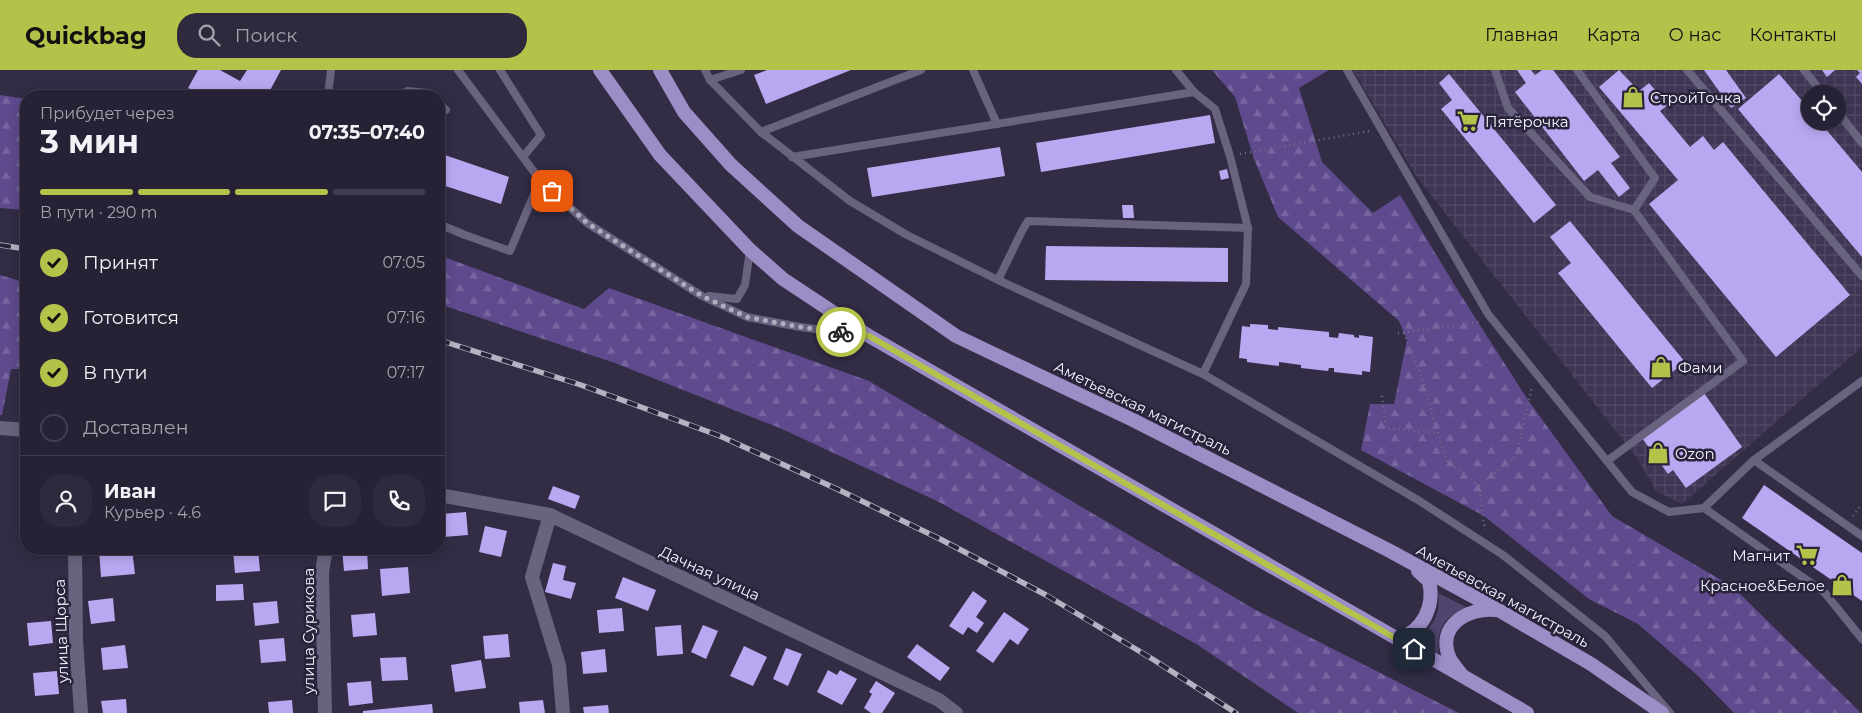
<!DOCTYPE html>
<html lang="ru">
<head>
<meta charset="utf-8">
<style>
	body { margin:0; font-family:Montserrat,sans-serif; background:#2e293c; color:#f1f3f6; height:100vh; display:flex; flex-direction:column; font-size:19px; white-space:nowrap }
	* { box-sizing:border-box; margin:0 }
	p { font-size:16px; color:#a4a3ac }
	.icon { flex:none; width:28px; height:28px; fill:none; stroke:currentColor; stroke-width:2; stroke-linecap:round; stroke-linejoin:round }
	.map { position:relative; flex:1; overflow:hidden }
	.side { position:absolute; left:20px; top:20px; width:425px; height:465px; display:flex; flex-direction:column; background:#262134; border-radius:20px; box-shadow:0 2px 12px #0003,0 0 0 1px #423e4f }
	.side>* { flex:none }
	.buttons { position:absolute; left:1801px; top:15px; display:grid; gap:10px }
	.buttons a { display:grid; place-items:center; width:45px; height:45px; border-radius:50%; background:#262134; box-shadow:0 2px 12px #0003,0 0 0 1px #423e4f; font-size:25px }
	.pin { position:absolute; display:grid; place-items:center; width:42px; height:42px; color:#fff; margin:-21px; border-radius:10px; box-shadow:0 2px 8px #0006 }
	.courier { position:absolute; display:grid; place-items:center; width:50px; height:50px; margin:-25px; border:4px solid #b4c24a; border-radius:50%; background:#fff; color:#222; box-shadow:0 1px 6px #0007 }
	.head em { font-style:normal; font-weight:700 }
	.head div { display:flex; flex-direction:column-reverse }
	.head { display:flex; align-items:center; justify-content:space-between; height:85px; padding:0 20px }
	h1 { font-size:32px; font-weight:700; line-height:38px }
	.bar { display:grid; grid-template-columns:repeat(4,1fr); gap:8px 5px; align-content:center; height:60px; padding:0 20px }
	.bar i { height:6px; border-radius:4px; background:#423e4f }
	.bar .current { background:#b4c24a }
	.bar p { grid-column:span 4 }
	.line { display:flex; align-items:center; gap:12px; padding:0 20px; border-top:1px solid #423e4f }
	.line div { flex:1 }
	.round { display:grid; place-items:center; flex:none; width:52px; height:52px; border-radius:20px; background:#2e293c }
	ol { padding:0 20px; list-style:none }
	li { display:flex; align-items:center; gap:15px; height:55px }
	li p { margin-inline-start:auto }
	li .icon { padding:5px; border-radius:50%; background:#b4c24a; color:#111; stroke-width:4 }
	li:last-child { color:#a4a3ac }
	li i { width:28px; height:28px; border:2px solid #423e4f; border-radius:50% }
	header { display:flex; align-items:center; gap:30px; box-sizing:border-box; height:70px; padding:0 25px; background:#b4c24a; color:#111 }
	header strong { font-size:24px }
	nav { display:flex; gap:28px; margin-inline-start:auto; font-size:18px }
	.search { width:350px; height:45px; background:#2e293c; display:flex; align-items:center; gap:12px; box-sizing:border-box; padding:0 18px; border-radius:20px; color:#a4a3ac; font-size:19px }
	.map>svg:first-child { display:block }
	.industrial { fill:url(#industrial-grid); fill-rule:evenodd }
	.grass { fill:#50456e }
	.forest { fill:url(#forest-firs) }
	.building { fill:#baa7f2 }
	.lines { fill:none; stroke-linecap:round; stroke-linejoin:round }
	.path { stroke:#746f83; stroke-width:2.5; stroke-dasharray:1 4; stroke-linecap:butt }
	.service { stroke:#6a637f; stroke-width:8 }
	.minor { stroke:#6a637f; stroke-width:14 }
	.primary { stroke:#9c8dc7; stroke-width:14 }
	.rail-casing { stroke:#b5b2c1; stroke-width:5.5 }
	.rail { stroke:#28223a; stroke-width:4; stroke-dasharray:11; stroke-linecap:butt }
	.done { stroke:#b1adbd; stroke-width:5; stroke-dasharray:0 9 }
	.route { stroke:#b4c24a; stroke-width:6 }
	.labels { text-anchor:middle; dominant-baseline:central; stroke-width:5; stroke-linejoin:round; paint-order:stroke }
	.poi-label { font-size:15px; fill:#f5f3fd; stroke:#28223a; text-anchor:start }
	.street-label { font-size:15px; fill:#f5f3fd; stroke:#28223a }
</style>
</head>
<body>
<header>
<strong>Quickbag</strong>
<div class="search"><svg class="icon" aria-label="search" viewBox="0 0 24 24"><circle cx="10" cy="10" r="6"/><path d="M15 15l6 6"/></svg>Поиск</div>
<nav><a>Главная</a><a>Карта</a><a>О нас</a><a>Контакты</a></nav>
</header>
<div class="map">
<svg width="1862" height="643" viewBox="0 0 1862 643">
	<defs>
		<pattern id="industrial-grid" width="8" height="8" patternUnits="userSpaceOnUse" patternTransform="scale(1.25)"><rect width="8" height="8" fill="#3e3654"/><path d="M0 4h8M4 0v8" fill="none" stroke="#514a65"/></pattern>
		<pattern id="forest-firs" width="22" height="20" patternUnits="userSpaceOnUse" patternTransform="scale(1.25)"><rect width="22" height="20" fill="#5e4a8d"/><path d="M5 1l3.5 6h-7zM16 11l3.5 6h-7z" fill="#76659e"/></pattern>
	</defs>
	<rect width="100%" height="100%" fill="#322c45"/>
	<path class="industrial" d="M1353,0h509v277l-180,157 -26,-13 -19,-33 -221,-282zM1810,24h28v27h-28z"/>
	<path class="grass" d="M1438,523l30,15c-25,8 -31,20 -29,45l-24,-14c18,-10 26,-25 23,-46z"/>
	<g class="forest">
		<polygon points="1212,0 1329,0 1299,18 1322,92 1373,143 1400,125 1460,224 1528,330 1612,446 1733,517 1861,643 1734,643 1697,605 1638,554 1589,529 1484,446 1361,380 1370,334 1394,334 1407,270 1399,251 1278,147 1254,89 1235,27"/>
		<polygon points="0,25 26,29 26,140 0,138"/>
		<polygon points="439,185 584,239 609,218 869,311 1254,539 1459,643 1298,643 1198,575 937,431 782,359 615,293 439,234"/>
		<polygon points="0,205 26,213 26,299 11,299 2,345 0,345"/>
	</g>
	<g class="building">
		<polygon points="198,0 220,0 240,11 247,0 281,0 267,26 203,26 188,18"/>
		<polygon points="767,0 851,0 766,34 754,5"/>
		<polygon points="1517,0 1531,0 1535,5 1542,0 1553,0 1620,87 1611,93 1630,118 1619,127 1598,100 1584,111 1515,22 1526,13"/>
		<polygon points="1619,0 1639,21 1649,13 1668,35 1660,41 1690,77 1703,66 1714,80 1723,72 1850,225 1776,287 1649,134 1678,110 1599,17"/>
		<polygon points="1704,0 1726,0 1746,28 1731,38"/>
		<polygon points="1822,0 1835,0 1827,7"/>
		<polygon points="1857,0 1862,0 1862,14 1856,7 1860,3"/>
		<polygon points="1449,4 1556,135 1534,153 1441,39 1452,30 1439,13"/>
		<polygon points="1779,4 1810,40 1810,51 1819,51 1862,102 1862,187 1738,39"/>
		<polygon points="1210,45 1215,73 1041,102 1036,73"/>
		<polygon points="1000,77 1005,106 872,127 867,98"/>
		<polygon points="439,83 509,107 501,134 439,114"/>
		<polygon points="1227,99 1229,108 1221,110 1219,101"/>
		<polygon points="1122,135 1133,135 1134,148 1123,148"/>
		<polygon points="1570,151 1685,292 1652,318 1558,203 1571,193 1550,167"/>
		<polygon points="1046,176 1228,178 1228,212 1045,210"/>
		<polygon points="1250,254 1268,255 1268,259 1278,260 1278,257 1329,262 1329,267 1338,268 1339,263 1354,265 1354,267 1359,268 1359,265 1373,267 1370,302 1362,301 1362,305 1334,302 1334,298 1329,298 1328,301 1301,298 1301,295 1279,292 1279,296 1247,292 1247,289 1239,288 1242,256 1250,257"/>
		<polygon points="1704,323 1742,377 1686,418 1673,400 1668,404 1642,368"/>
		<polygon points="23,387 26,387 26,407 21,407"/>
		<polygon points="1764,415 1862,483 1862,531 1742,448"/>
		<polygon points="553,416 580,426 575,439 548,429"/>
		<polygon points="466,442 468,465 444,467 441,444"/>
		<polygon points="485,456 507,461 501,487 479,482"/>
		<polygon points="99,479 132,479 135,504 101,507"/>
		<polygon points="258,479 260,501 235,503 233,480"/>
		<polygon points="342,479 367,479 368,499 344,501"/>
		<polygon points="553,493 566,496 563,510 576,513 571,529 545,522"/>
		<polygon points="408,497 410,523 382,526 380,499"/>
		<polygon points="623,507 656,520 648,541 615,528"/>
		<polygon points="243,514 244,530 216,531 216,515"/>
		<polygon points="973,521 987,531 976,547 984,553 977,563 968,557 963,565 949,556"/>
		<polygon points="113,528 115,551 91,554 88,531"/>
		<polygon points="277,531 279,553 255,556 253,533"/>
		<polygon points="622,538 624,561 599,563 597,540"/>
		<polygon points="1004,542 1029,559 1018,575 1010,569 993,593 976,581"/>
		<polygon points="375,543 377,565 353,567 351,545"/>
		<polygon points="51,551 53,573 29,576 27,553"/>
		<polygon points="681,555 683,584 657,586 655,557"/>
		<polygon points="703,555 718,561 706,589 691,582"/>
		<polygon points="508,564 510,587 485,589 483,566"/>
		<polygon points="284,568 286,591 261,593 259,570"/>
		<polygon points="917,574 950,598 940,611 907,587"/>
		<polygon points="125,575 128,598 103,600 101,578"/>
		<polygon points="744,576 767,587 753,616 730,606"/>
		<polygon points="786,578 802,584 788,616 773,609"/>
		<polygon points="605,579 607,602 583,604 581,582"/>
		<polygon points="406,587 408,610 382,611 380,588"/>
		<polygon points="481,590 486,618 455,622 451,595"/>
		<polygon points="828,600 837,605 840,600 857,609 842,635 817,622"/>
		<polygon points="57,601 59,624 35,626 33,603"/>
		<polygon points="371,611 373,633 349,636 347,613"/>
		<polygon points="876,611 895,623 882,643 871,643 864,638 872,624 869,622"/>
		<polygon points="126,629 127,643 103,643 101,631"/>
		<polygon points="292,630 293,643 269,643 268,632"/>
		<polygon points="543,630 545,643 520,643 519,632"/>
		<polygon points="432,634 433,643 363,643 363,641"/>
		<polygon points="608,635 609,643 584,643 583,637"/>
	</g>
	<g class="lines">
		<g class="path">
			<polyline points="1240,84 1370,61"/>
			<polyline points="1398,263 1480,252"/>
			<polyline points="1404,263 1421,306 1446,390 1479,416 1485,460"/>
			<polyline points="1382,326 1386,358 1438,363"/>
			<polyline points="1479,416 1516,386 1532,317"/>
			<polyline points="1853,446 1862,434"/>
		</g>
		<g class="service">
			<polyline points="458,0 540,110 587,153 702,226 747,247 800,257 862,265"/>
			<polyline points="500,0 541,65 523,87"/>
			<polyline points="705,0 710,10 761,62 850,131 907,165 998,210 1203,304 1418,430 1503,485 1605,566 1670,643"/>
			<polyline points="973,0 997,54"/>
			<polyline points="1176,0 1194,22"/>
			<polyline points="1347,0 1488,244 1632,422 1669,442 1704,438 1754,390 1862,466"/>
			<polyline points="1495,0 1508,38 1590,127 1634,140"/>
			<polyline points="1577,0 1655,108 1634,140 1743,291 1607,391"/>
			<polyline points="1687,0 1862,206"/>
			<polyline points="1804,0 1823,24"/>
			<polyline points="710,10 741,0"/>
			<polyline points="328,25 331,0"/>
			<polyline points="401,26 407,21 428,23 431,26"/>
			<polyline points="439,33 446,40"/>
			<polyline points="1838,42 1862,73"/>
			<polyline points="761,62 921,0"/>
			<polyline points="792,87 1194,22 1215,39 1230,86 1248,158"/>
			<polyline points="439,154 465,165 510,181 540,110"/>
			<polyline points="998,210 1022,161 1028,151 1248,158 1246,214 1203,304"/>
			<polyline points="709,226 737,229 745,215 750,180"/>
			<polyline points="1754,390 1862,311"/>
			<polyline points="1704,438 1825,523 1862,569"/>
		</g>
		<g class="minor">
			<polyline points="0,358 26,360"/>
			<polyline points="439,425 550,445 939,630 956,643"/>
			<polyline points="550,445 532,507 559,595 563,643"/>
			<polyline points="75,479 76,570 81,643"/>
			<polyline points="325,643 322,502 326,479"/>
		</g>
		<g class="primary">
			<polyline points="600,0 660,85 750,180 783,209 869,266 1527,643"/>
			<polyline points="660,0 684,42 731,95 798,156 956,266 1133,350 1390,481 1500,541 1591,594 1662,643"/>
			<path d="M1397,569c26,-7 38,-33 32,-58l-11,-10"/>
			<path d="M1462,605c-4,-5 -9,-11 -12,-16 -15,-33 18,-52 46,-49"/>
		</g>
		<g class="rail-casing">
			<g id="rail">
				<polyline points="0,175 26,179"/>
				<polyline points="439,270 581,315 720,366 837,419 940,469 1046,525 1154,590 1236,643"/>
			</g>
		</g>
		<use href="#rail" class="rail"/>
	</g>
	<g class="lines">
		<polyline class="done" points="552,121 587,153 702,226 747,247 800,257 841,262"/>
		<polyline class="route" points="841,262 869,266 1414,579"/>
	</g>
	<defs>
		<g id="shop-bare" transform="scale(1.725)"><path d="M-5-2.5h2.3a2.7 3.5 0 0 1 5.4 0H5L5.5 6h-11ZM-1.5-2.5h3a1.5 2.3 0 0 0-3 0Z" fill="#b4c24a" stroke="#28223a" stroke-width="2.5" paint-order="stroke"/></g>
		<g id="supermarket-bare" transform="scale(1.725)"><path d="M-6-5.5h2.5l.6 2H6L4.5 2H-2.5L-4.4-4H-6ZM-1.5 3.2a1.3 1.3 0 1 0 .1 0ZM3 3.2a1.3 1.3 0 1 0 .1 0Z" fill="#b4c24a" stroke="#28223a" stroke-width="2.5" paint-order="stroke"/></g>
	</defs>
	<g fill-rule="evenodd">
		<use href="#shop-bare" x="1633" y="27"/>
		<use href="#supermarket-bare" x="1468" y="51"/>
		<use href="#shop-bare" x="1661" y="297"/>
		<use href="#shop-bare" x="1658" y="383"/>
		<use href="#supermarket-bare" x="1807" y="485"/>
		<use href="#shop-bare" x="1842" y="515"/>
	</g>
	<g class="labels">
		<g class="poi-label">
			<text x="1650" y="27">СтройТочка</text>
			<text x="1485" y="51">Пятёрочка</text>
			<text x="1678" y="297">Фами</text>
			<text x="1675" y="383">Ozon</text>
			<text x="1790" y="485" text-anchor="end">Магнит</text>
			<text x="1825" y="515" text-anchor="end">Красное&amp;Белое</text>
		</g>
		<g class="street-label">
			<text transform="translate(1143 338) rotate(26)">Аметьевская магистраль</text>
			<text transform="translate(710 503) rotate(25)">Дачная улица</text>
			<text transform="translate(1503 526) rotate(29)">Аметьевская магистраль</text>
			<text transform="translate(61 561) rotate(-92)">улица Щорса</text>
			<text transform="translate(308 561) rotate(-90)">улица Сурикова</text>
		</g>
	</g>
</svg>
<div class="buttons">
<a><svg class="icon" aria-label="locate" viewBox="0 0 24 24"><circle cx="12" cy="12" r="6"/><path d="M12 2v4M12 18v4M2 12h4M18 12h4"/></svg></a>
</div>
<div class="pin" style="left:552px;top:121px;background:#ea580c"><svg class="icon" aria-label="bag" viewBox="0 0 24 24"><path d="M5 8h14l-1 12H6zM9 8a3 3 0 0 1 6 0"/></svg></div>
<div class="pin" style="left:1414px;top:579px;background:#1f2937"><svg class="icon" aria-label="home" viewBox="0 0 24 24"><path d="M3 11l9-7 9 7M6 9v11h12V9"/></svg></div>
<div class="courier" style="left:841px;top:262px"><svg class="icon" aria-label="bike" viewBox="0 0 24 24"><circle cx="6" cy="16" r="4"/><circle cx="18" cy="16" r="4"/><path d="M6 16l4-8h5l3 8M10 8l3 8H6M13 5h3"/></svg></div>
<section class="side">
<div class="head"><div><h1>3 мин</h1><p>Прибудет через</p></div><em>07:35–07:40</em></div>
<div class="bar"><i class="current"></i><i class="current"></i><i class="current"></i><i></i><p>В пути · 290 m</p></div>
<ol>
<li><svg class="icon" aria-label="check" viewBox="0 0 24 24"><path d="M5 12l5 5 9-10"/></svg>Принят<p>07:05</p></li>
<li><svg class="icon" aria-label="check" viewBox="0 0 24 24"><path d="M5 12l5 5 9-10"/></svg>Готовится<p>07:16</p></li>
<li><svg class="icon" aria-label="check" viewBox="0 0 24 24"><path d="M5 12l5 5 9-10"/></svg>В пути<p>07:17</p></li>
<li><i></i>Доставлен</li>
</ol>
<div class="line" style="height:90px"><a class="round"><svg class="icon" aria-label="person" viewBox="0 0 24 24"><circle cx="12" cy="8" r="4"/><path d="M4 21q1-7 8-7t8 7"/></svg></a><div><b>Иван</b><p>Курьер · 4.6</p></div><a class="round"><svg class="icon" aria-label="chat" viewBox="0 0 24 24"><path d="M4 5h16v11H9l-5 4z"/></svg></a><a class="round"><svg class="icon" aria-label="phone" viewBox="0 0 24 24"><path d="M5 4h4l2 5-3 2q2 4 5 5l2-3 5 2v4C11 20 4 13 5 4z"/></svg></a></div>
</section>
</div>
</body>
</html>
